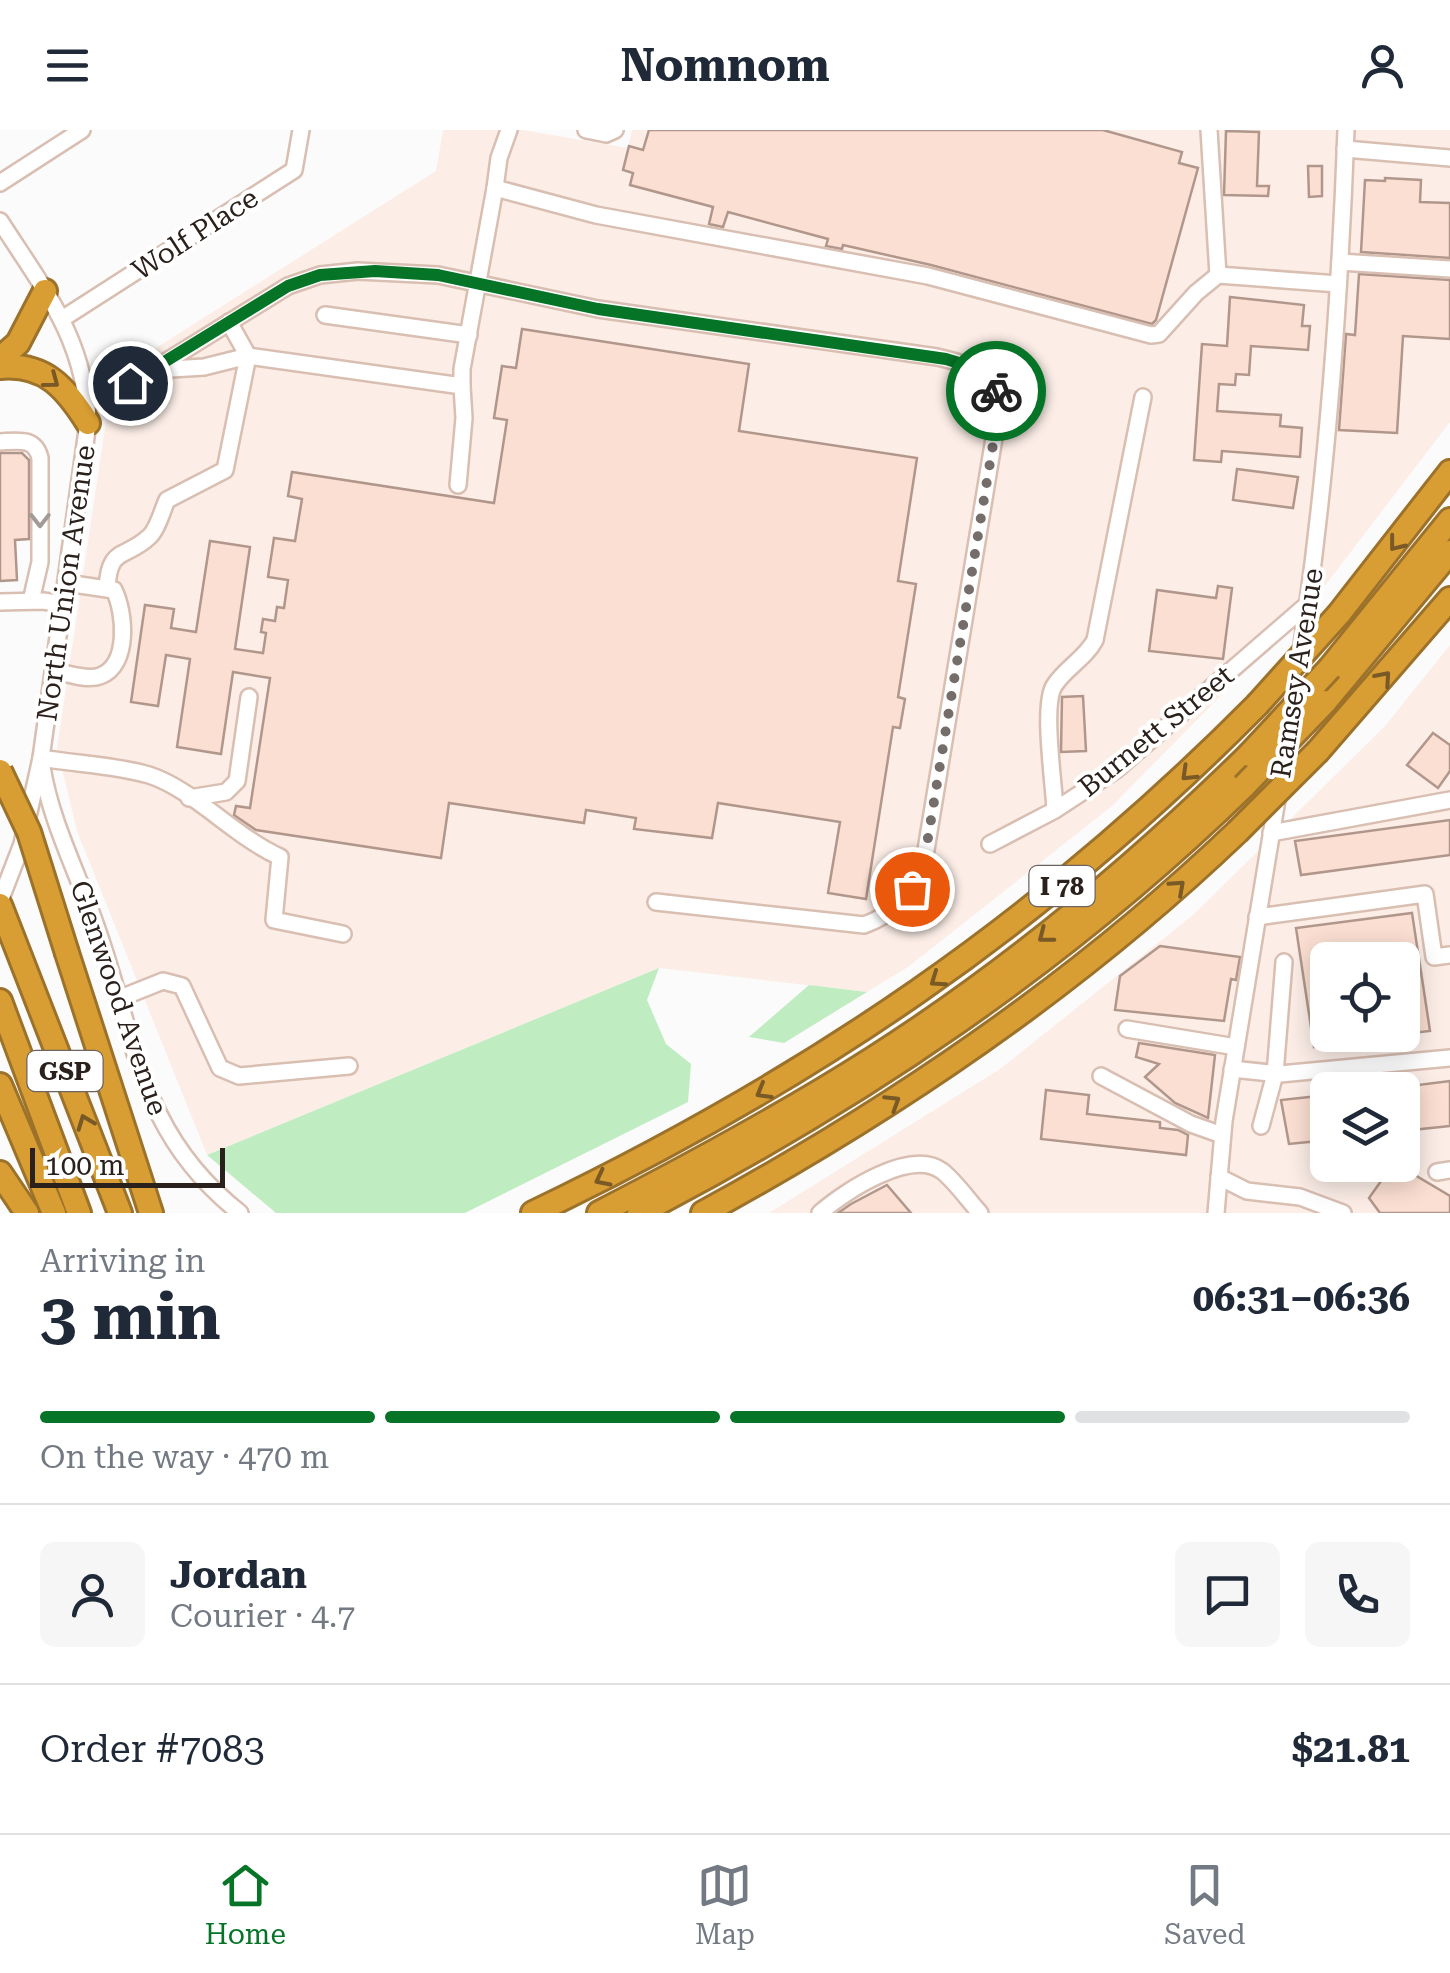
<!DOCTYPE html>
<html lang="en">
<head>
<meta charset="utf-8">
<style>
	body { margin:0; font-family:"Roboto Serif",serif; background:#f6f6f7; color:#1f2937; height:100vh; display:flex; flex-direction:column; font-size:38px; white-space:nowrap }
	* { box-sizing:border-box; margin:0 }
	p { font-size:32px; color:#747a83 }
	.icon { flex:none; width:55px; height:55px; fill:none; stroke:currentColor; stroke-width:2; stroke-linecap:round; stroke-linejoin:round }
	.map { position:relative; height:1083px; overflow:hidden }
	.details { display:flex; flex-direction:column; background:#fff; flex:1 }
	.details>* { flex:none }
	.controls { position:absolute; left:1310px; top:812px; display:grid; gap:20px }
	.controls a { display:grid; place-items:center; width:110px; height:110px; border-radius:15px; background:#fff; box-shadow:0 5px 25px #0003; font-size:50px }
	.scale { position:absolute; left:30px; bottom:25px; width:195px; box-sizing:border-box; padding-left:10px; border:5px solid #2b211c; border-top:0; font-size:28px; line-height:35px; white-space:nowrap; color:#2b211c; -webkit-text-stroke:8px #fff; paint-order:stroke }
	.pin { position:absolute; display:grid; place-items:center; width:85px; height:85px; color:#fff; margin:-42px; border:5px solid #fff; border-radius:50%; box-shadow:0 2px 10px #0007 }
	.courier { position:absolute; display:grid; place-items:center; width:100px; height:100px; margin:-50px; border:8px solid #067427; border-radius:50%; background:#fff; color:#222; box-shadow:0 2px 12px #0007 }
	.summary em { font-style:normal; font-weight:700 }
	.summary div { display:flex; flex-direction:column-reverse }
	.summary { display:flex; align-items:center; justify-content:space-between; height:170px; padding:0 40px }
	h1 { font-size:65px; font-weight:700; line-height:75px }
	.bar { display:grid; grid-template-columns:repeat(4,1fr); gap:15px 10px; align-content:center; height:120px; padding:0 40px }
	.bar i { height:12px; border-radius:8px; background:#e0e1e3 }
	.bar .selected { background:#067427 }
	.bar p { grid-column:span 4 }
	.line { display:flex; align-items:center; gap:25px; padding:0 40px; border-top:2px solid #e0e1e3 }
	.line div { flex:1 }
	.round { display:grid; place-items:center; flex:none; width:105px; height:105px; border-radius:15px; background:#f6f6f7 }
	header { display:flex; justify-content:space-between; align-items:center; height:130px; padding:0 40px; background:#fff; font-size:45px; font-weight:700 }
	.tabs { display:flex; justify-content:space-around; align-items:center; height:140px; border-top:2px solid #e0e1e3; background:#fff; font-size:28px; color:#747a83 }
	.tabs a { display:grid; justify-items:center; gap:5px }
	.tabs .selected { color:#067427 }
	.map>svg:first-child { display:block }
	.built { fill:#fceee7; fill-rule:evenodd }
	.green { fill:#c0ecc1 }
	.building { fill:#fbdfd2; stroke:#b1978b; stroke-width:2.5 }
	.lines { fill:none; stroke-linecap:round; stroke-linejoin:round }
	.minor-casing { stroke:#d9beb2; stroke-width:20 }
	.highway-casing { stroke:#9c722b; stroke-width:28 }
	.minor { stroke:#fff; stroke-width:15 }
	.highway { stroke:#d99e33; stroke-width:22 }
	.highway-bridge-casing { stroke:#9c722b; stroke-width:28; stroke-linecap:butt }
	.highway-bridge { stroke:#d99e33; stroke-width:22 }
	.oneway { stroke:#795926 }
	.oneway2 { stroke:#a09b99 }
	.done { stroke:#746d6a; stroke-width:10; stroke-dasharray:0 18 }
	.route { stroke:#067427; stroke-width:12 }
	.labels { text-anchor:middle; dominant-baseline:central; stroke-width:8; stroke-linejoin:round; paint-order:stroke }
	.shield { fill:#fff; stroke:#6b6460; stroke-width:2.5 }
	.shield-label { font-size:25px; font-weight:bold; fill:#2b211c }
	.street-label { font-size:28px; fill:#2b211c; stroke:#fff }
</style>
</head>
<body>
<header><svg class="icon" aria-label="menu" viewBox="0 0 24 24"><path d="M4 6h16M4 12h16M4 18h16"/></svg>Nomnom<svg class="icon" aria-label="person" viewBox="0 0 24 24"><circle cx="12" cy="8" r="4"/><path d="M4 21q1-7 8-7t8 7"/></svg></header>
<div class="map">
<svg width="1450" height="1083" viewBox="0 0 1450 1083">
	<rect width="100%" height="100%" fill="#fbfbfb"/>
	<g class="built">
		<polygon points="443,0 523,0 628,18 632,0 1450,0 1450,292 1311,474 1112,676 908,837 867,862 659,838 207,1025 77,701 57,618 113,245 436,41"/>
		<path d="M1450,515v568h-681l231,-144 193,-154 191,-188zM1328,830h74v75h-74zM1328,960h74v75h-74z"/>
	</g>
	<g class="green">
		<polygon points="659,838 647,870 666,914 691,934 688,972 465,1083 276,1083 207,1025"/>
		<polygon points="809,855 867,862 784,913 749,907"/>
	</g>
	<g class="building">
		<polygon points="649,0 1103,0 1182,22 1179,33 1198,38 1156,190 1152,194 931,135 843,115 842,119 826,116 828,109 728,82 723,97 709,94 713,77 630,55 633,43 623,40 629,16 643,20"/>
		<polygon points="1226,1 1259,2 1257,56 1269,56 1268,66 1224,65"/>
		<polygon points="1308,36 1322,36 1322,66 1309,67"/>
		<polygon points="1385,48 1421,50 1420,72 1450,73 1450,128 1361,122 1365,50 1385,51"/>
		<polygon points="1359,144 1450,150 1450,209 1403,206 1397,303 1339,300 1346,204 1355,205"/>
		<polygon points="1230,167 1304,175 1302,196 1310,196 1308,220 1251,216 1249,245 1236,244 1235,255 1219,254 1217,281 1281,285 1280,296 1302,298 1300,327 1222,321 1221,332 1194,330 1202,214 1227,216"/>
		<polygon points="522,199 749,234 739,301 917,328 898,451 916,454 898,567 905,569 900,598 893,597 866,769 828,763 840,692 718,673 712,708 634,699 636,688 586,680 584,693 449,673 441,728 256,700 234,685 236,676 250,678 270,548 233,542 221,624 177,617 190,529 166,525 158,576 131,572 145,475 174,479 171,498 196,502 210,411 250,417 235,519 263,523 266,503 261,502 263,489 275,491 277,477 284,478 288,450 268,447 274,408 295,411 302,369 288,366 292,342 494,373 507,290 494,288 502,236 516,238"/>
		<polygon points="0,323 22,323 29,330 29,409 15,410 17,450 0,451"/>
		<polygon points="1237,339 1298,347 1293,378 1233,370"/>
		<polygon points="1218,456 1232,458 1223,529 1149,521 1157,460 1216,468"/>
		<polygon points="1083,566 1086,621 1061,622 1062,567"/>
		<polygon points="1433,603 1450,615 1450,641 1438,658 1407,635"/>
		<polygon points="1450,690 1450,725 1301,745 1295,711"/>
		<polygon points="1412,783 1430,901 1402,904 1402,830 1328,830 1328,905 1352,905 1353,911 1314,917 1296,798"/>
		<polygon points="1160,816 1240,827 1236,850 1231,849 1224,891 1115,880 1120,846"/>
		<polygon points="1139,913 1215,925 1208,988 1175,973 1145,947 1159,934 1136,927"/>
		<polygon points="1450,951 1450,996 1402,1001 1402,957"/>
		<polygon points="1046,960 1089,965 1087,984 1160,992 1160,998 1178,1000 1188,1005 1186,1025 1041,1009"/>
		<polygon points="1328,965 1328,1010 1289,1014 1281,970"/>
		<polygon points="1391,1037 1403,1038 1450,1066 1450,1083 1380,1083 1369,1068"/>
		<polygon points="887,1055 911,1083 838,1083 851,1074"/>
	</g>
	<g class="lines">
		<g class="minor-casing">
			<g id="minor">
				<polyline points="509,0 499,28 495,58 596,85 928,146 1151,205 1159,204 1196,163 1218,145 1338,154"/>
				<polyline points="586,0 606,4 615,0"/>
				<polyline points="1209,0 1218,145"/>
				<polyline points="1345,19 1450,28"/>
				<polyline points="0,53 82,0"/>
				<path d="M0,91c43,67 86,119 88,202l-47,335 -19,86 -22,57"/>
				<polyline points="1340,132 1450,139"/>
				<polyline points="325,185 469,205"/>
				<polyline points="62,189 294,40 301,0"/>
				<polyline points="229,192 248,226 462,256 462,239 495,58"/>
				<path d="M86,263l25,-1 14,-5 163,-101 32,-11 38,-4 80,4 160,34 339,48c33,7 55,15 62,51l-76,460c-15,28 -28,46 -59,57l-208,-23"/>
				<path d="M0,312c18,-1 35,-5 40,16v104l-9,39"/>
				<polyline points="458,355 464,288 462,256"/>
				<path d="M107,459c2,-44 18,-29 43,-53 8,-8 12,-25 17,-36l58,-30 23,-114 -44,11 -49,3"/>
				<polyline points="0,472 43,471 63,474"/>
				<path d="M53,541c14,2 34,10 47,5 30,-11 25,-64 14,-86l-48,-7"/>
				<path d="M1292,578c32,-191 47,-384 54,-578"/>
				<path d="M41,628c35,6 74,7 108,17 44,14 86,62 131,82l-6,63 69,14"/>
				<path d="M42,637c9,56 36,106 54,159 40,112 42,207 144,287"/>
				<polyline points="189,668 226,662 237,651 249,567"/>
				<path d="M1055,680c-1,-26 -13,-104 -1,-124 11,-18 31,-27 41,-46l48,-243"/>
				<polyline points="1271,703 1450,670"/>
				<polyline points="990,714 1055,680 1116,640 1310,472"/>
				<polyline points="1257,787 1425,764 1434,827 1450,825"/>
				<polyline points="118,869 163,851 182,856 220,938 239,946 349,936"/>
				<polyline points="1127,899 1236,917"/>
				<polyline points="1232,939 1280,944 1450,928"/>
				<polyline points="1101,946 1191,994 1222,1005"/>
				<polyline points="1261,996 1275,944 1284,832"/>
				<polyline points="1437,1042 1450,1040"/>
				<polyline points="1219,1047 1247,1061 1300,1067 1343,1083"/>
				<path d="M820,1083c25,-22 91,-65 122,-42 14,11 26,29 38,42"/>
				<polyline points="1216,1083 1224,991 1286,615"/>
			</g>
		</g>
		<g class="highway-casing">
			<g id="highway">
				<polyline points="0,229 18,213 45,161"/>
				<path d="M0,237c45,-4 66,21 88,56"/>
				<polyline points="1339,484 1450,342"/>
				<polyline points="1330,538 1450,390"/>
				<polyline points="1325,572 1450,422"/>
				<polyline points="1318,621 1450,469"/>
				<polyline points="0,775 120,1083"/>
				<polyline points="67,823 151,1083"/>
				<polyline points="0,871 79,1083"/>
				<polyline points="0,955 54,1083"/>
				<polyline points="0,1043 27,1083"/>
				<path d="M533,1083c279,-134 506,-288 724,-508"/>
				<path d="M599,1083c93,-48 184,-97 272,-153 137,-87 262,-191 378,-305"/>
				<path d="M639,1083c222,-115 425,-252 605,-427"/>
				<path d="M703,1083c193,-105 374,-228 534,-381"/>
			</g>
		</g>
		<use href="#minor" class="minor"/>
		<use href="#highway" class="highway"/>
		<g class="highway-bridge-casing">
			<g id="highway-bridge">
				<polyline points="1257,575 1339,484"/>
				<polyline points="1249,625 1330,538"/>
				<polyline points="0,641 29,702 67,823"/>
				<polyline points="1244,656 1325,572"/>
				<polyline points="1237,702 1318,621"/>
			</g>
		</g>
		<use href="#highway-bridge" class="highway-bridge"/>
	</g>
	<defs><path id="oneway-chevron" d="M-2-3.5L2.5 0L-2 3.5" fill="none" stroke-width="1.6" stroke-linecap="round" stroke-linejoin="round" transform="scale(2.5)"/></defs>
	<g class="oneway">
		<use href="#oneway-chevron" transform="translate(52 251) rotate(37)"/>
		<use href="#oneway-chevron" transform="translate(1396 414) rotate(128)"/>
		<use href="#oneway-chevron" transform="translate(1384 548) rotate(-49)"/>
		<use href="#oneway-chevron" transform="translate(1188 644) rotate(136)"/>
		<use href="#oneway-chevron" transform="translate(1178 757) rotate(-42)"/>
		<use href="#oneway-chevron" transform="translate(1045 806) rotate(142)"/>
		<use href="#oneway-chevron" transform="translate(937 850) rotate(145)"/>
		<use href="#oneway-chevron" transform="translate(763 962) rotate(150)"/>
		<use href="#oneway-chevron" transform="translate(893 972) rotate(-32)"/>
		<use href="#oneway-chevron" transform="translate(85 992) rotate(-111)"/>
		<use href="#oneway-chevron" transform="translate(602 1049) rotate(153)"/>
	</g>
	<use class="oneway2" href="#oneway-chevron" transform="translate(40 390) rotate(90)"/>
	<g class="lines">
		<polyline class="done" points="912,759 923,738 999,278 996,261"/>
		<path class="route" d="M130,253l158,-97 32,-11 55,-4 63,4 160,34 348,50c21,6 38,13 50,32"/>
	</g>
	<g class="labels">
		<g class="shield">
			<rect x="1029.5" y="736" width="65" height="40" rx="8"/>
			<rect x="27.5" y="921" width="75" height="40" rx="8"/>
		</g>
		<g class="shield-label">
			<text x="1062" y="756">I 78</text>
			<text x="65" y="941">GSP</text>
		</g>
		<g class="street-label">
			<text transform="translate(195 104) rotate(-33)">Wolf Place</text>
			<text transform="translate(66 453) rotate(-82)">North Union Avenue</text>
			<text transform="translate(1297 543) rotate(-81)">Ramsey Avenue</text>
			<text transform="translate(1156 601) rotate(-39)">Burnett Street</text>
			<text transform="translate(119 868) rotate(71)">Glenwood Avenue</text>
		</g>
	</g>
</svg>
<div class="controls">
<a><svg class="icon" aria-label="locate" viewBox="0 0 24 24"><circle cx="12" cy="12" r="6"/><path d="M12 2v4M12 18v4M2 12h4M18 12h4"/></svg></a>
<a><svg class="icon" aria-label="layers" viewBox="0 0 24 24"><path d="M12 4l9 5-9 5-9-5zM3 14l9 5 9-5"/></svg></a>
</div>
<div class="scale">100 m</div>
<div class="pin" style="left:912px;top:759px;background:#ea580c"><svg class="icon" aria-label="bag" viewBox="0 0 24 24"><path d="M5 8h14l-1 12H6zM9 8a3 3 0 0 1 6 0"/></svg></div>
<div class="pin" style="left:130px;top:253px;background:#1f2937"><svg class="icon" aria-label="home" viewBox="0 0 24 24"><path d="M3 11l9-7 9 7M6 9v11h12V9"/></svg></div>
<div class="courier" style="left:996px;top:261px"><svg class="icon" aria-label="bike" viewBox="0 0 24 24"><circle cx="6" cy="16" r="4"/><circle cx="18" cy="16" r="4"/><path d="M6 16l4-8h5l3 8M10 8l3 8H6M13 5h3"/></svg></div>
</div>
<section class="details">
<div class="summary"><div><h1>3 min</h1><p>Arriving in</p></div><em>06:31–06:36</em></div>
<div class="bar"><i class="selected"></i><i class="selected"></i><i class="selected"></i><i></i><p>On the way · 470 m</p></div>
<div class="line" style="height:180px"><a class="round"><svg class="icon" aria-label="person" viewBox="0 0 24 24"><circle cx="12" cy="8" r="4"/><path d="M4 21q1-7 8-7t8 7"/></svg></a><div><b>Jordan</b><p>Courier · 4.7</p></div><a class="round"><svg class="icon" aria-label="chat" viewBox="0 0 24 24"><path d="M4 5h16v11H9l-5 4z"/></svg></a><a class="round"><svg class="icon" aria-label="phone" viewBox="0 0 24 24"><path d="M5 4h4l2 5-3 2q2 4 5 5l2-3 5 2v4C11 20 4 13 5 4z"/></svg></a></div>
<div class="line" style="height:130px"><div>Order #7083</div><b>$21.81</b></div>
</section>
<nav class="tabs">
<a class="selected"><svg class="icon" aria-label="home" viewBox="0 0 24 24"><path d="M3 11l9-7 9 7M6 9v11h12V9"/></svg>Home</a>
<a><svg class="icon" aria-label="map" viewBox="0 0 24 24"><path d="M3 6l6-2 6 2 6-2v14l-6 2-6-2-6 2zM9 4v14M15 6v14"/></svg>Map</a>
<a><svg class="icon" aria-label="saved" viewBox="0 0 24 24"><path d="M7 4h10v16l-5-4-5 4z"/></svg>Saved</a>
</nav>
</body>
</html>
